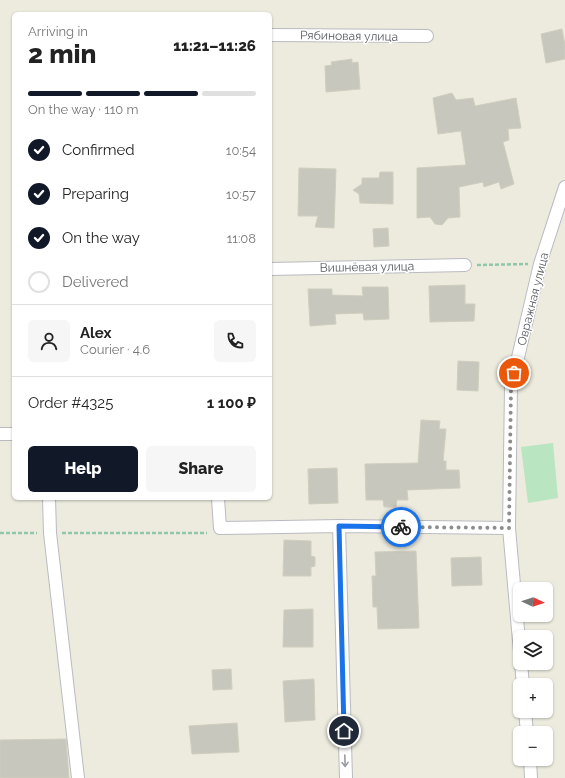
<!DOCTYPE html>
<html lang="en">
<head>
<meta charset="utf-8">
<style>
	body { margin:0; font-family:Raleway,sans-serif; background:#f6f6f6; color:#222; height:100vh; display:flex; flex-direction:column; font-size:15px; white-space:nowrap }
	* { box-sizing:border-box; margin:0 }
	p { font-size:13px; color:#767676 }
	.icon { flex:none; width:22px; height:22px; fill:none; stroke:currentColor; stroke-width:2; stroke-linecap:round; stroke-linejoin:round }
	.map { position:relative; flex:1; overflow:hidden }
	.side { position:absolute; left:12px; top:12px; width:260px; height:488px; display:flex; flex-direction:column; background:#fff; border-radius:6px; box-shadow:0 1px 3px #0004 }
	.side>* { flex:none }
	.needle { width:26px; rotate:94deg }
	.buttons { position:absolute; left:513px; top:582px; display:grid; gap:8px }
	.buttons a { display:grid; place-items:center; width:40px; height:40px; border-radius:6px; background:#fff; box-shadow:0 1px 3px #0004; font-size:20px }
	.pin { position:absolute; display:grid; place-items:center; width:34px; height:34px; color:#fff; margin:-17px; border:2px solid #fff; border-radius:50%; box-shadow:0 1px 4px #0007 }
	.courier { position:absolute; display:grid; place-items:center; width:40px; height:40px; margin:-20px; border:3px solid #1a73e8; border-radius:50%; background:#fff; color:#222; box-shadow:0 1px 5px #0007 }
	.head em { font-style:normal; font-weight:800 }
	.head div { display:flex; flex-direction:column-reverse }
	.head { display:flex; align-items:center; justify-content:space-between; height:68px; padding:0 16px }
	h1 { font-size:26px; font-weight:800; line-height:30px }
	.bar { display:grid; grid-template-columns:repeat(4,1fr); gap:6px 4px; align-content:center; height:48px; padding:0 16px }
	.bar i { height:5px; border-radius:3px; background:#e0e0e0 }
	.bar .current { background:#111827 }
	.bar p { grid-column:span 4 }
	.line { display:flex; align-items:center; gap:10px; padding:0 16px; border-top:1px solid #e0e0e0 }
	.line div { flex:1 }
	.round { display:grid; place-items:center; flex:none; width:42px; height:42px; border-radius:6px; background:#f6f6f6 }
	ol { padding:0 16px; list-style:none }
	li { display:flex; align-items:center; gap:12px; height:44px }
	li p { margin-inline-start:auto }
	li .icon { padding:4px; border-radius:50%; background:#111827; color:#fff; stroke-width:4 }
	li:last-child { color:#767676 }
	li i { width:22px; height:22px; border:2px solid #e0e0e0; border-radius:50% }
	.button { display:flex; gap:8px; margin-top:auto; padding:8px 16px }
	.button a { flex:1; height:46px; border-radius:6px; background:#111827; color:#fff; font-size:16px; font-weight:800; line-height:46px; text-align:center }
	.button a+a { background:#f6f6f6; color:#222 }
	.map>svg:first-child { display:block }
	.garden { fill:#b9e5c1 }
	.building { fill:#c8c7be; stroke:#d0cebd }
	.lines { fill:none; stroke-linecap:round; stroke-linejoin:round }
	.minor-casing { stroke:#babbc1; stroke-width:14 }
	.path { stroke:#92c6aa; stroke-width:2.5; stroke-dasharray:4 2; stroke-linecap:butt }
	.minor { stroke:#fff; stroke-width:12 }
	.oneway { stroke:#9b9ca0 }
	.done { stroke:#8c8d8c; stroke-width:4; stroke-dasharray:0 7.2 }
	.route { stroke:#1a73e8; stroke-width:5 }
	.labels { text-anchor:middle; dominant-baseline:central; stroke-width:3; stroke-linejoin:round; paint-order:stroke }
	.street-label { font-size:12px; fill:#585a60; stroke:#fff }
</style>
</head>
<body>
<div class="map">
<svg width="565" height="778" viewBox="0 0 565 778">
	<rect width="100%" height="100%" fill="#ecebde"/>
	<polygon class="garden" points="553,443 558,498 528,503 521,447"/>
	<g class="building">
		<polygon points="562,29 565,45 565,59 546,63 541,34"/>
		<polygon points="352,59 352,63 358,62 360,89 326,92 325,66 332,65 331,62"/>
		<polygon points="452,93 456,100 473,98 475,106 516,98 521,128 508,129 509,140 503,142 514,184 501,189 499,182 484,187 483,182 459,187 460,217 448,218 442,225 435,224 430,217 417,218 417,168 466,165 461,131 438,134 433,98"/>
		<polygon points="299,168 336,169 334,228 315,227 318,216 298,216"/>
		<polygon points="380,172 393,172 393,204 360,203 359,194 353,190 362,184 362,178 379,178"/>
		<polygon points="388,228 389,246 374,247 373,229"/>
		<polygon points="465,285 465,304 475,304 474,321 430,322 429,286"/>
		<polygon points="362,287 388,287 389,319 364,320 363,313 335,314 336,324 310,326 308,289 332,289 332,295 363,296"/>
		<polygon points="458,361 479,362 478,391 457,390"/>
		<polygon points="421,420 440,421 439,429 446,429 443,461 446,461 446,470 459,470 460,488 407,490 408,500 397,500 396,507 384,507 383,500 366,500 365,464 418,463"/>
		<polygon points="337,468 338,503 309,504 308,469"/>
		<polygon points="284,540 311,541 311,556 315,557 315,566 311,567 311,576 283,576"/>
		<polygon points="416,551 419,628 378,629 377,607 373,607 372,576 376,576 375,552"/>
		<polygon points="481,557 482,585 452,586 451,558"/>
		<polygon points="313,609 313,647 283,647 284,610"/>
		<polygon points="231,669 232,689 213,690 212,670"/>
		<polygon points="314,679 315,720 285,722 283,681"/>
		<polygon points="237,723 239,752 192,754 189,726"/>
		<polygon points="66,739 69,778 0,778 0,740"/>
	</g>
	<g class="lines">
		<g class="minor-casing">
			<g id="minor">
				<polyline points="270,35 427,36"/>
				<polyline points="270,269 465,265"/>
				<polyline points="0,434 14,434"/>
				<polyline points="49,498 50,533 78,778"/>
				<polyline points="218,498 220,528 339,526 509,528"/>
				<polyline points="339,526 346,778"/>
				<polyline points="520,652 509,528 511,387 540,264 565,187"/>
				<polyline points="521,663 523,685"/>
				<polyline points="525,711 527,733"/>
				<polyline points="530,759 531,778"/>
			</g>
		</g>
		<g class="path">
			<polyline points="477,265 528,264"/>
			<polyline points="0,533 37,533"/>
			<polyline points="62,533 207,533"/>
		</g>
		<use href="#minor" class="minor"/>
	</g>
	<defs><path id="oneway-shaft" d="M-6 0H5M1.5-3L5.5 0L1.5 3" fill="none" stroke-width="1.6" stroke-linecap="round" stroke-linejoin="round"/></defs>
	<use class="oneway" href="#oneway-shaft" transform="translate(345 761) rotate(88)"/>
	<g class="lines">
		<polyline class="done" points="401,527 509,528 511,387 514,373"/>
		<polyline class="route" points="344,731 339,526 401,527"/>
	</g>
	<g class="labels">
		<g class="street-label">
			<text transform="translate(349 36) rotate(1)">Рябиновая улица</text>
			<text transform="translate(367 267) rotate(-1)">Вишнёвая улица</text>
			<text transform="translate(533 299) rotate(-76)">Овражная улица</text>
		</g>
	</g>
</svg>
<div class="buttons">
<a><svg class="needle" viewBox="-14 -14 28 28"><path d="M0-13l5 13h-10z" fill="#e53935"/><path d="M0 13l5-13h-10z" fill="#767676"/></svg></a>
<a><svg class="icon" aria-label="layers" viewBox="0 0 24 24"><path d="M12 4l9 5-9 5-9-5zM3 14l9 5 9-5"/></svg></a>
<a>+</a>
<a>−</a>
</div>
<div class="pin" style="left:514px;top:373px;background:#ea580c"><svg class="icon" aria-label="bag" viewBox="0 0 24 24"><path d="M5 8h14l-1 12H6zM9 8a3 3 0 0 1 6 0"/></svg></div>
<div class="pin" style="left:344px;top:731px;background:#1f2937"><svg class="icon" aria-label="home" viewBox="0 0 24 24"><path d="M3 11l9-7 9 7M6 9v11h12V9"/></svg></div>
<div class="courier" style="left:401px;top:527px"><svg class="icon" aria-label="bike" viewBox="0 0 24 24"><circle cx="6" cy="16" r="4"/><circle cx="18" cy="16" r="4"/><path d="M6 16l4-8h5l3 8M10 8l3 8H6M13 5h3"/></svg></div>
<section class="side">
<div class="head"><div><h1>2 min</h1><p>Arriving in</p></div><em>11:21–11:26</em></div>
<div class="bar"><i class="current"></i><i class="current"></i><i class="current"></i><i></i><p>On the way · 110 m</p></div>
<ol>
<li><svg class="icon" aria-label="check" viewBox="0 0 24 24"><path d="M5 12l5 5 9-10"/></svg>Confirmed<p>10:54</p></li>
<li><svg class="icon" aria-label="check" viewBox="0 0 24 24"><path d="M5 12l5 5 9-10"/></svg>Preparing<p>10:57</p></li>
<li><svg class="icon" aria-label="check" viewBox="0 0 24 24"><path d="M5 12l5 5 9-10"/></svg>On the way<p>11:08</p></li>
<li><i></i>Delivered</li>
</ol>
<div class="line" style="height:72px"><a class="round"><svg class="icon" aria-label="person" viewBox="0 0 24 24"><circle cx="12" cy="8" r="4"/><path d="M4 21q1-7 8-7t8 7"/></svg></a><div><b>Alex</b><p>Courier · 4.6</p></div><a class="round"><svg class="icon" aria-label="phone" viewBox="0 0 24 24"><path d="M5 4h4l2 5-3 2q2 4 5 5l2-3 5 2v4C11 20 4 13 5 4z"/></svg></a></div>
<div class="line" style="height:52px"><div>Order #4325</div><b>1 100 ₽</b></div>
<div class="button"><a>Help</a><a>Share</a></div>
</section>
</div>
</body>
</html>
